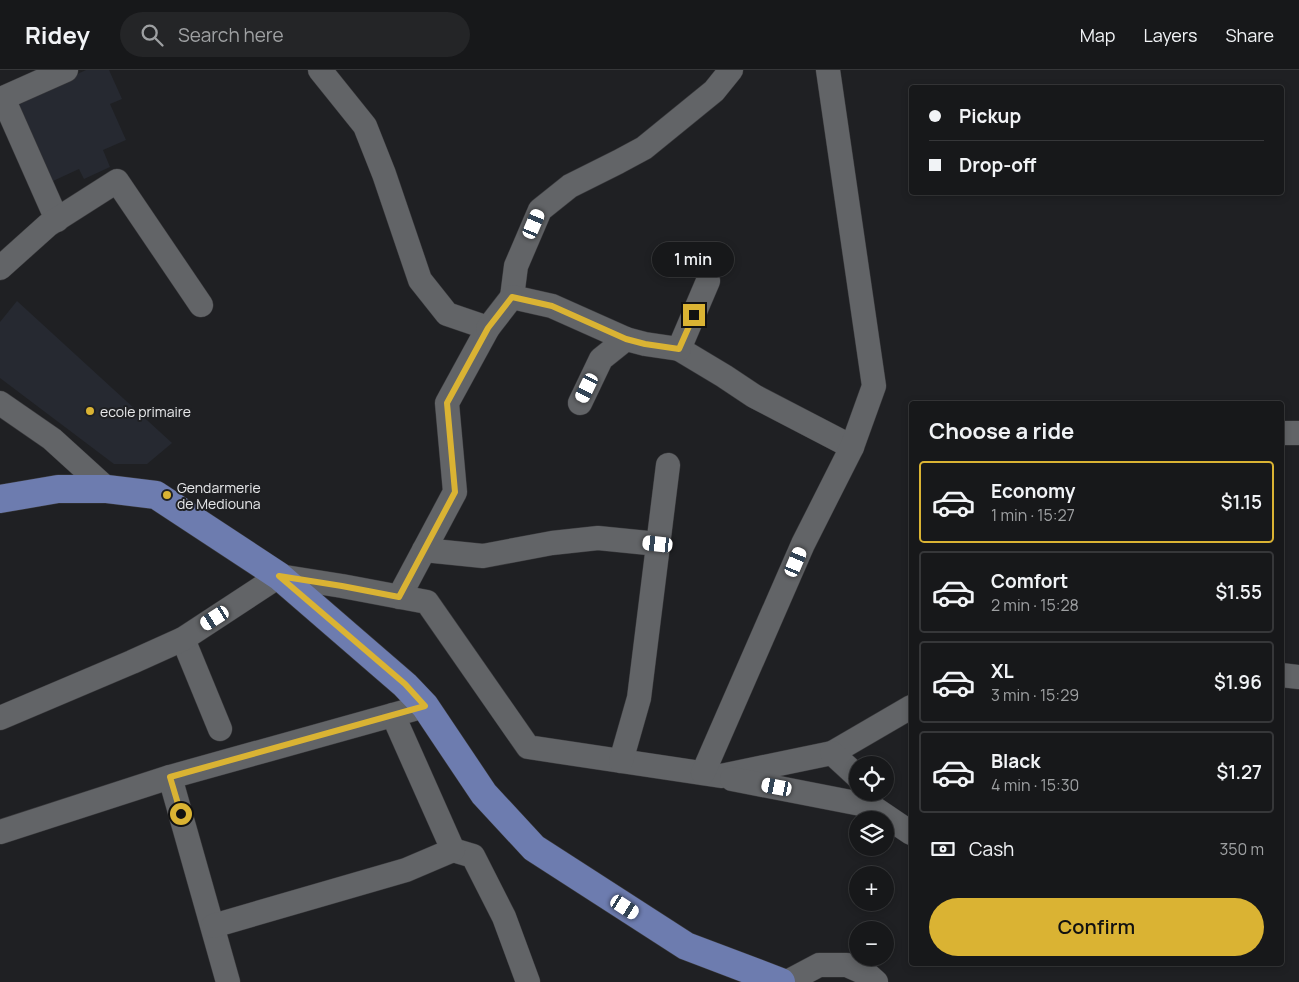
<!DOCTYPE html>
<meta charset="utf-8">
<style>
:root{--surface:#17181a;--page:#242527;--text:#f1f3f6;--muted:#9ea0a2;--line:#363739;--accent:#dab333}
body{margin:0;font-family:Manrope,sans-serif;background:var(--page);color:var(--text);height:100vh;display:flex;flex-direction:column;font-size:19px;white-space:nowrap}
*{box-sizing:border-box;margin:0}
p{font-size:16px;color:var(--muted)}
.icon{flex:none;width:28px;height:28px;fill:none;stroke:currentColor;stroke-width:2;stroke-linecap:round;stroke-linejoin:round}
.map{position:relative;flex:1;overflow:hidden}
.side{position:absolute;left:909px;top:331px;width:375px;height:565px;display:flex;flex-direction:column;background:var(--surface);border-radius:5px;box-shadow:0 2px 8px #0003,0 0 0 1px var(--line)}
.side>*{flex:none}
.top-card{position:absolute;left:909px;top:15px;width:375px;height:110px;border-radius:5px;box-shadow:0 2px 8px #0003,0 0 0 1px var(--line);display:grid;align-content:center;height:110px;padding:0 20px;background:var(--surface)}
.tools{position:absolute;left:849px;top:686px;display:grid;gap:10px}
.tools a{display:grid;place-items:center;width:45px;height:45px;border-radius:50%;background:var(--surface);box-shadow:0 2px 8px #0003,0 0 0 1px var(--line);font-size:25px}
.end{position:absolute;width:22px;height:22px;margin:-11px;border:6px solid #dab333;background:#111;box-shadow:0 0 0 2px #111}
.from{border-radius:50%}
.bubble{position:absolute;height:35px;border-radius:18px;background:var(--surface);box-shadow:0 2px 8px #0003,0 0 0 1px var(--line);font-size:16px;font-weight:600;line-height:35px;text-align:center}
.car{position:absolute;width:15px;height:30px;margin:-15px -8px;border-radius:6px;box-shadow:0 0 4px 1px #0007;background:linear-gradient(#fff 24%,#345 0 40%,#fff 0 76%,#345 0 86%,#fff 0)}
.top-card b{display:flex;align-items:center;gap:18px;height:48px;font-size:19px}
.top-card b+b{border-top:1px solid var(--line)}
.top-card i{width:12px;height:12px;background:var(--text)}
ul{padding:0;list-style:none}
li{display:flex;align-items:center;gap:15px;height:82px;margin:0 10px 8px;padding:0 10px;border:2px solid var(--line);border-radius:5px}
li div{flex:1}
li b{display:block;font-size:19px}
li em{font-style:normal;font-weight:600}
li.active{border-color:var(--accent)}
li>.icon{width:45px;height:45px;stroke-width:1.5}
h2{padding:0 20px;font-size:22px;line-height:60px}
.pay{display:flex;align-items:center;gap:12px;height:55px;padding:0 20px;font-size:19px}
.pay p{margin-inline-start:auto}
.cta{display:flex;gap:10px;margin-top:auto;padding:10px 20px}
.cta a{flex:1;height:58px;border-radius:30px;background:var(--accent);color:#111;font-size:20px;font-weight:600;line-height:58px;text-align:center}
header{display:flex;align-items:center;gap:30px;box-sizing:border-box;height:70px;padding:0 25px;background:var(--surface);border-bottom:1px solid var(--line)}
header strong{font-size:24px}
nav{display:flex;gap:28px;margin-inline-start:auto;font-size:18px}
.search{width:350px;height:45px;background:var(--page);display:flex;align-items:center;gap:12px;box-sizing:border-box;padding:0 18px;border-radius:28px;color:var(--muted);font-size:19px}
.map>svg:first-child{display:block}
.built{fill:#262931}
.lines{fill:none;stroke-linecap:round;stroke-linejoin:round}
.street-casing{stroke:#3a3a3d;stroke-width:25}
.primary-casing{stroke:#3a3a3d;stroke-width:29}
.street{stroke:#626467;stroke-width:24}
.primary{stroke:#6d7caf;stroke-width:28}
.route{stroke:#dab333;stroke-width:6}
.poi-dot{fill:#dab333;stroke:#1f2023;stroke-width:2}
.labels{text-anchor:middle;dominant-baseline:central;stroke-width:4;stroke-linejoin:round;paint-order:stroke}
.poi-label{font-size:14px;fill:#e7e8ea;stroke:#1f2023;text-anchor:start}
</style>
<header>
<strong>Ridey</strong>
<div class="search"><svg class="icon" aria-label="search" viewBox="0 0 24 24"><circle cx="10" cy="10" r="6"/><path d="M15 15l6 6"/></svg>Search here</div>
<nav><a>Map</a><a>Layers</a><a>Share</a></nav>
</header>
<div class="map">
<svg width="1299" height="912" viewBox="0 0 1299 912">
<rect width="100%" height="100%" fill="#1f2023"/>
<!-- built -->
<g class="built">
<polygon points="86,0 109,0 122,29 110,34 126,70 103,80 110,97 84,109 79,99 53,111 17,32"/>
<polygon points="17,231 172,373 147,394 114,394 0,308 0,252"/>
</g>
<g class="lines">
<defs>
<g id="street">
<polyline points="320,0 365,56 384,104 420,210 447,244 488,258 447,333 455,422 399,527"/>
<polyline points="57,150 3,28 66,0"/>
<polyline points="0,198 48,155 117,111 201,235"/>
<polyline points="708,211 679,279 724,306 754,326 852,377"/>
<polyline points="512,227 516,196 540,140 570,116 618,92 644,78 714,21 731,0"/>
<polyline points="488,258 512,227 552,236 626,269 645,274 679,279"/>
<polyline points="0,333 52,369 107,419"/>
<polyline points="580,333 601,289 626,269"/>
<polyline points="1281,363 1299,363"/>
<polyline points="424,480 483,486 552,473 598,468 658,474"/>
<polyline points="183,569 220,659"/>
<polyline points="1281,605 1299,607"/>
<polyline points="0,648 132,592 183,569 279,506 342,516 427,532 528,677 721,706 832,683 911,637"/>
<polyline points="832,683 858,707"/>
<polyline points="621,691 639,628 668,395"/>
<polyline points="703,703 803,474 852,377 874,316 828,0"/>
<polyline points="170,707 228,912"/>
<polyline points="732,709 871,736 911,763"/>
<polyline points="0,762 170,707 425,636"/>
<polyline points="453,780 473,786 504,847 528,912"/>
<polyline points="213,856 406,800 453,780 393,645"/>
<polyline points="787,912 819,895 847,895 867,904 876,912"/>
</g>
<polyline id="primary" points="0,429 58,419 107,419 156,425 279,506 405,615 425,636 484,724 534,778 686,876 781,912"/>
</defs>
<!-- street casing -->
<use href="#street" class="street-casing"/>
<!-- primary casing -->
<use href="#primary" class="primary-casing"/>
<!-- street -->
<use href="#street" class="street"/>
<!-- primary -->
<use href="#primary" class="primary"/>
</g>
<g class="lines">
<!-- route -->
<polyline class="route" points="181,744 170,707 425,636 405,614 279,506 342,516 399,527 455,422 447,333 488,258 512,227 552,236 626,269 645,274 679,279 694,245"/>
</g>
<!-- markers -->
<g class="poi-dot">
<circle cx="90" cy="341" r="5"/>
<circle cx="167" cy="425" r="5"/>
</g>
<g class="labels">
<!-- poi labels -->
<g class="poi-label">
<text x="100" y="341">ecole primaire</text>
<text x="177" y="417">Gendarmerie<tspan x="177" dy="16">de Mediouna</tspan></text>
</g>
</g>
</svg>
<div class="tools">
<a><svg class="icon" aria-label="locate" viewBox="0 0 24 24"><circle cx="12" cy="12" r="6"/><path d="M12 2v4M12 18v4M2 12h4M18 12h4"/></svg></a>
<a><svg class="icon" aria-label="layers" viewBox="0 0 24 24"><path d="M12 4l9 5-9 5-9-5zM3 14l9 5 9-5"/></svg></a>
<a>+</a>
<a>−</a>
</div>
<i class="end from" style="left:181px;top:744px"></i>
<i class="end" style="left:694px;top:245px"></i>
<div class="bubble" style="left:652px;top:172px;width:82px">1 min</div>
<i class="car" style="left:534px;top:154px;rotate:23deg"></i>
<i class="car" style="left:587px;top:318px;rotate:206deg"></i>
<i class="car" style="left:658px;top:474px;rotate:276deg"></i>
<i class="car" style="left:796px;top:492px;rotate:23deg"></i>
<i class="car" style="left:215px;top:548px;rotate:237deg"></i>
<i class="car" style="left:777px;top:717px;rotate:281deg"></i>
<i class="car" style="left:625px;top:837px;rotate:123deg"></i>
<div class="top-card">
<b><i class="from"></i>Pickup</b>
<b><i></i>Drop-off</b>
</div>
<section class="side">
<h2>Choose a ride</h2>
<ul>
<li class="active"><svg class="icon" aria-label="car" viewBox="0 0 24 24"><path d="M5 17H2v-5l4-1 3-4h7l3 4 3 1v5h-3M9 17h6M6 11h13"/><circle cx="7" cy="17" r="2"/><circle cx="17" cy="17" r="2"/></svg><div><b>Economy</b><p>1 min · 15:27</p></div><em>$1.15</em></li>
<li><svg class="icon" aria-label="car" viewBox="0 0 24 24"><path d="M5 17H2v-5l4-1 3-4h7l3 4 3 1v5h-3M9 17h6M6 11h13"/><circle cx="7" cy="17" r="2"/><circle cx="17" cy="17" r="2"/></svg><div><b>Comfort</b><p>2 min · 15:28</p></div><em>$1.55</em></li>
<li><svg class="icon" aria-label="car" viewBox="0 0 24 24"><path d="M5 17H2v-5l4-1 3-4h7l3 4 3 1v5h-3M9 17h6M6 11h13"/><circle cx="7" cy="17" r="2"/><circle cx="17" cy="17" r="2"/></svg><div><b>XL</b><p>3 min · 15:29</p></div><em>$1.96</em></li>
<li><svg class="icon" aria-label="car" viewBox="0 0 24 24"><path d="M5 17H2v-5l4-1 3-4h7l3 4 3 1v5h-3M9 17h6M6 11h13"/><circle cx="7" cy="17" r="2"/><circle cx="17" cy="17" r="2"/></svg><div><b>Black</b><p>4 min · 15:30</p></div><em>$1.27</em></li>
</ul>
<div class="pay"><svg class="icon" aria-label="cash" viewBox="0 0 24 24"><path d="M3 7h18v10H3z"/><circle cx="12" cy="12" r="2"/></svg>Cash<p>350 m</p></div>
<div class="cta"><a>Confirm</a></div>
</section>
</div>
